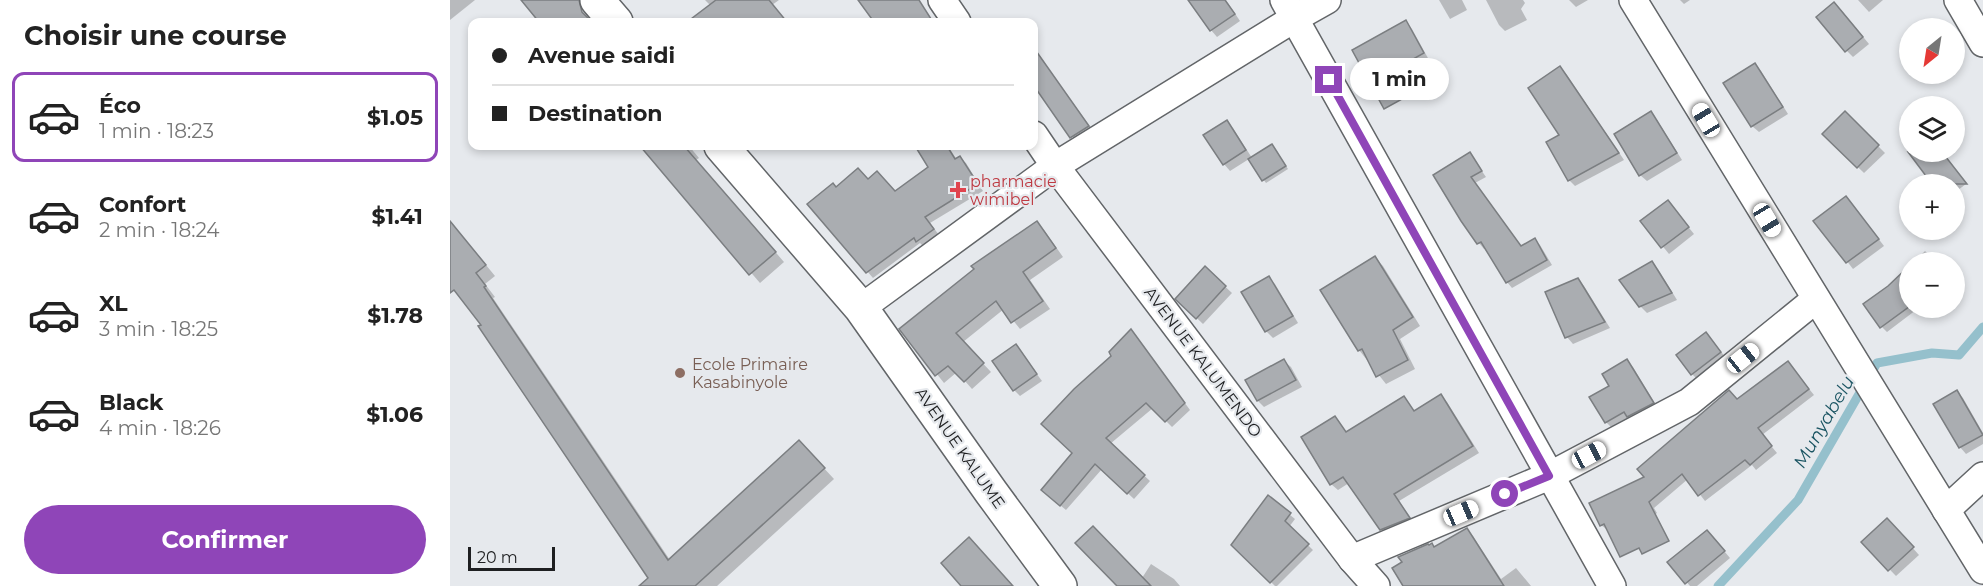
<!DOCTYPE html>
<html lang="fr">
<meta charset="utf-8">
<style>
:root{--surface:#fff;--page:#f2f2f2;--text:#222;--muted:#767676;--line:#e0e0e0;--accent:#8f45b8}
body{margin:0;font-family:Montserrat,sans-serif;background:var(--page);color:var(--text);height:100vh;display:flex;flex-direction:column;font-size:22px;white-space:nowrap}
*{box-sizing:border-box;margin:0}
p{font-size:20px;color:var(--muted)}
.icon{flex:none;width:33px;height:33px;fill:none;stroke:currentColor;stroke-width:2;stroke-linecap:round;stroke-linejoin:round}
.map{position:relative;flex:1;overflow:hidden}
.sheet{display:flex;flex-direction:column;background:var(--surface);width:450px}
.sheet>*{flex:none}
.banner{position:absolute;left:18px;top:18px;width:570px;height:132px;border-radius:12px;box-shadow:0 3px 9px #0003;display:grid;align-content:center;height:132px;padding:0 24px;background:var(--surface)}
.needle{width:39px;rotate:210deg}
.controls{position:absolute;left:1449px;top:18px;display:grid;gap:12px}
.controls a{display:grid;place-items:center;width:66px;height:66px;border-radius:50%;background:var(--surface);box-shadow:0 3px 9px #0003;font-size:30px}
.scale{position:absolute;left:18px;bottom:15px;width:87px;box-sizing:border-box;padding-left:6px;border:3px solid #1e1f21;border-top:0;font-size:16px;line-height:21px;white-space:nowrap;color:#1e1f21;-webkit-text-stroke:4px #e6e9ed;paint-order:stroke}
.end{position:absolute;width:27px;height:27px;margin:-14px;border:8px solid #8f45b8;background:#fff;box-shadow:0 0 0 3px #fff}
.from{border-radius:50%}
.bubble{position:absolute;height:42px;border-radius:21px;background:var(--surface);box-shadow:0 3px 9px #0003;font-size:20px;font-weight:700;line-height:42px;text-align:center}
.car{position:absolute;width:18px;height:36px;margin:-18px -9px;border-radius:8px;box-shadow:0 0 4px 2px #0007;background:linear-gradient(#fff 24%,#345 0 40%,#fff 0 76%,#345 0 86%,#fff 0)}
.banner b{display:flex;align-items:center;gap:21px;height:57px;font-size:22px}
.banner b+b{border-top:2px solid var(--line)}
.banner i{width:15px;height:15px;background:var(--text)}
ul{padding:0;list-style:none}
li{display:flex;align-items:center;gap:18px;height:90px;margin:0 12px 9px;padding:0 12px;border:3px solid transparent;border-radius:12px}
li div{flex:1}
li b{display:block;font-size:22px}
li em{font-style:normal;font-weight:700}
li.active{border-color:var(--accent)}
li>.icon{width:54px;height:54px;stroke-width:1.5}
h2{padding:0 24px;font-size:27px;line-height:72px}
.action{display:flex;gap:12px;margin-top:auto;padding:12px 24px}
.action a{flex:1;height:69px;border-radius:36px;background:var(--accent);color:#fff;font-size:24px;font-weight:700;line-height:69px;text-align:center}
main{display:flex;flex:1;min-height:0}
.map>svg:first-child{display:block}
.shadow{fill:#0003}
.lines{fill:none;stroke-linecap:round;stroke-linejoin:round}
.stream{stroke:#95c0cc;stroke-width:9}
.building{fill:#aaadb1;stroke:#7b7e81;stroke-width:1.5}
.minor-casing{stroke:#626568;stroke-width:30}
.tertiary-casing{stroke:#626568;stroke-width:36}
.minor{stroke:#fff;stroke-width:27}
.tertiary{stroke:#fff;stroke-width:33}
.route{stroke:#8f45b8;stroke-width:8}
.health-dot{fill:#e0444e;stroke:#e6e9ed;stroke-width:2}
.education-dot{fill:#8d6e63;stroke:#e6e9ed;stroke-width:2}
.labels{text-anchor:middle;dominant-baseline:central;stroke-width:4.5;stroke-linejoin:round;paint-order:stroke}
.health-label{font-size:16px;fill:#be3a42;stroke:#e6e9ed;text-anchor:start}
.street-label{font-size:16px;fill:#1e1f21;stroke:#e6e9ed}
.education-label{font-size:16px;fill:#785e54;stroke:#e6e9ed;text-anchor:start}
.water-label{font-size:18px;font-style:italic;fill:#1b5563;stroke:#e6e9ed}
</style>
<main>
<section class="sheet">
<h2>Choisir une course</h2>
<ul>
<li class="active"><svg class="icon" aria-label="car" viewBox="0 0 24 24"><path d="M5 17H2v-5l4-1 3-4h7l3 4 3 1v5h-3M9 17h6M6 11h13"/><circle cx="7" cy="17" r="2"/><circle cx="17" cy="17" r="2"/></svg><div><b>Éco</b><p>1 min · 18:23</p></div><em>$1.05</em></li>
<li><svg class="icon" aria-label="car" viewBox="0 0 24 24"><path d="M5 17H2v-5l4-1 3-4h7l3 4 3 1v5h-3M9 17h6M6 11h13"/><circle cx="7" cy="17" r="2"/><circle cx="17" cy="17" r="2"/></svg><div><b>Confort</b><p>2 min · 18:24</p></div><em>$1.41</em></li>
<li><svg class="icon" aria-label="car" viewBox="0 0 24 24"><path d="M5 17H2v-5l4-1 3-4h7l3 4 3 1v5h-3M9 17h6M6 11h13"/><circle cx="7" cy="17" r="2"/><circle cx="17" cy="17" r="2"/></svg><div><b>XL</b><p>3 min · 18:25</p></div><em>$1.78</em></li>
<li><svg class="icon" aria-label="car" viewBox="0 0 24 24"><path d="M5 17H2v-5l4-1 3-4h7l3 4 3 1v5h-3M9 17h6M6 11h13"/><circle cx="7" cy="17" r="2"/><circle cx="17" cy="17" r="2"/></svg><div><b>Black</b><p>4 min · 18:26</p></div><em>$1.06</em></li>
</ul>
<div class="action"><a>Confirmer</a></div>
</section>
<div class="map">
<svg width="1533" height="586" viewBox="0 0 1533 586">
<rect width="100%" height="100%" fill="#e6e9ed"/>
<!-- shadow -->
<g class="shadow">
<polygon points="0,0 25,0 0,20"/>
<polygon points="73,0 119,0 138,22 91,22"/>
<polygon points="255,0 329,0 322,5 336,22 240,22 261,6"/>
<polygon points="741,0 776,0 790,21 767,37 761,30"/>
<polygon points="989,0 1012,0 1017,10 1000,19"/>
<polygon points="1036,0 1073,0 1075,3 1071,9 1077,20 1055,31 1049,25"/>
<polygon points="1119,0 1138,0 1126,7"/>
<polygon points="1230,0 1240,0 1234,4"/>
<polygon points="1408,0 1433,0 1419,12"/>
<polygon points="1391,10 1419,44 1403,57 1397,51"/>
<polygon points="956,22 962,29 979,60 956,73 949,67"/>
<polygon points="589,57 645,133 628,144 584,84 584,61"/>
<polygon points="1305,65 1311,71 1338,114 1309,132 1302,126"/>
<polygon points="1110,68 1117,75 1174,160 1125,186 1119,180 1111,136"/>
<polygon points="1201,113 1207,120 1232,160 1197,181 1190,175"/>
<polygon points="1395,113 1435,153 1414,173 1374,134"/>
<polygon points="776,122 783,128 802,158 825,149 838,169 816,183 799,159 780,171 774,164"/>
<polygon points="192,146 239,146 249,158 246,160 334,262 310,283"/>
<polygon points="467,146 498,146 507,160 510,158 516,163 533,191 480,223 489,235 473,246 470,243 423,278 360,205 386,189 418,181 445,193 480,168"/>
<polygon points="1477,152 1493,152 1516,184 1504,193 1504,184 1483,184 1465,160"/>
<polygon points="1020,154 1036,177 1025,183 1072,247 1085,240 1090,245 1102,265 1062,288 1057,282 1036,247 1034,249 1029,243 1012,220"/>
<polygon points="1218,202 1244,234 1219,254 1192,221"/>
<polygon points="1402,204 1434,246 1403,269 1366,221"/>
<polygon points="0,221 45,276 35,284 45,297 43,298 220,560 359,452 384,479 267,586 206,586 33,325 0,284"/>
<polygon points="587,223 594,230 613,257 580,280 600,309 570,329 554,309 513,342 541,372 522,389 507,372 494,383 451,329"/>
<polygon points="1475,251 1487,262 1464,262"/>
<polygon points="925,258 933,266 970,326 950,339 965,369 936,384 909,350"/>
<polygon points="1202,263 1208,269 1227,300 1197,313 1190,306"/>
<polygon points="1460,267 1460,308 1465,308 1466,310 1437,332 1432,327 1439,287"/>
<polygon points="755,268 782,293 753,324 727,299"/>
<polygon points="818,278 825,284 848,323 823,338 816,331 793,293"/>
<polygon points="1128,279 1134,286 1160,328 1123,344 1117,337"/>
<polygon points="682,331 740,410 722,427 703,408 660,444 700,481 684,499 652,469 616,510 599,496 624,453 663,356"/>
<polygon points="1256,334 1277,359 1248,380 1242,374"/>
<polygon points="566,346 592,381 570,396 564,390"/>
<polygon points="834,361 841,367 852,387 814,407 808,401"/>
<polygon points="1177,361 1183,367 1209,410 1163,429 1156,422 1142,398 1161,386"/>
<polygon points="1338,363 1364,395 1312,435 1327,453 1306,470 1302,465 1255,501 1238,479 1204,508 1207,513 1167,542 1159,531 1151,525 1141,503 1196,477 1287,400"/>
<polygon points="1506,391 1513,398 1533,433 1533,444 1516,454 1510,447"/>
<polygon points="990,396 997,402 1029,453 949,501 965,524 938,536 931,529 899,483 888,490 881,484 885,418 897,433 954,398 965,412"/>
<polygon points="818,497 845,519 839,527 863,550 827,586 825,586 783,545"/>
<polygon points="1443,526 1469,555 1446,576 1413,542"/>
<polygon points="1017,530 1023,536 1051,579 1066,568 1081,586 955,586 985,548"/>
<polygon points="1263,538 1280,558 1247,586 1240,586 1220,562"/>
<polygon points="701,564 724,579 730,586 669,586 692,578"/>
</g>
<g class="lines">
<!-- stream -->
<polyline class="stream" points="1268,586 1348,500 1427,363 1482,353 1509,355 1533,327"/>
</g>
<!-- building -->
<g class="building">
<polygon points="71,0 129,0 132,12 142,22 89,22"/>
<polygon points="266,0 319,0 337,22 237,22"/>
<polygon points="408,0 469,0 483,22 424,22"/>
<polygon points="738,0 775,0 785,14 760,31"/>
<polygon points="1384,2 1413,37 1395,52 1366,17"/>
<polygon points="956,20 974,53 940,72 954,98 934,109 902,50"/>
<polygon points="584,48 639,126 620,138 584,86"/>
<polygon points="1305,63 1333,107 1301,127 1273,83"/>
<polygon points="1110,66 1169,153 1118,181 1096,142 1109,135 1078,88"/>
<polygon points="1201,111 1227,153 1189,176 1164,134"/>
<polygon points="1395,111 1429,145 1407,168 1372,134"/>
<polygon points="777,120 796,150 773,165 753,135"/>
<polygon points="822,144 836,166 812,181 798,159"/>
<polygon points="190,146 234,146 326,252 299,275"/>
<polygon points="465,146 497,146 505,159 510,156 528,184 475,217 484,229 466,242 464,238 416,273 357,204 383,183 386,187 408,168 418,179 427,171 445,191 478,167"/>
<polygon points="1020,152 1032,171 1021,177 1071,246 1085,238 1097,260 1056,283 1031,242 1027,244 1011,221 983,175"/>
<polygon points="1458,152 1492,152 1517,184 1482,184"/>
<polygon points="1396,196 1429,239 1396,263 1363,221"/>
<polygon points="1218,200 1239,227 1211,248 1190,221"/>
<polygon points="0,221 36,265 26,273 36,286 34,287 218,560 349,440 375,468 245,586 189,586 198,578 28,326 31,325 4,290 0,293"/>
<polygon points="587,221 606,248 573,272 593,301 561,323 546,301 506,333 534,363 514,382 498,366 485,376 449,329 524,269 521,266"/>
<polygon points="925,256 963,317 943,330 958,360 926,377 912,349 908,351 870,290"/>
<polygon points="1202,261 1222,293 1189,307 1169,280"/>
<polygon points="1460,265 1460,306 1430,328 1413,304 1438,286"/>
<polygon points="755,266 776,286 746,319 725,299"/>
<polygon points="819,276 843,316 815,332 791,292"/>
<polygon points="1128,278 1155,322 1115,338 1095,292"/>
<polygon points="681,329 735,403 715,422 696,403 656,438 695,475 677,494 645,464 610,506 591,490 622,453 591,424 624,389 661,356 659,352"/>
<polygon points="1256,332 1271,352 1241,375 1226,355"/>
<polygon points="566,344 587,374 563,391 542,361"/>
<polygon points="834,359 846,380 807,401 795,380"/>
<polygon points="1177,359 1204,403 1177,417 1174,412 1155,423 1139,397 1159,386 1152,374"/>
<polygon points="1338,361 1359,389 1308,428 1322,446 1300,465 1295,460 1248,496 1232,474 1199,502 1219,541 1192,554 1189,548 1170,557 1154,524 1150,526 1139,503 1194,477 1187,469 1279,390 1287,399"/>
<polygon points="1507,390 1533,435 1509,448 1483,404"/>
<polygon points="991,394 1023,446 944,494 960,518 930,530 893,477 880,485 851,437 885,416 896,432 954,396 964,411"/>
<polygon points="818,495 841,513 835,521 859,544 820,583 781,545"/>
<polygon points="1437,518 1464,547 1438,571 1411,542"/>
<polygon points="643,526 701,586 667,586 625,543"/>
<polygon points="1017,528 1054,586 953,586 942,568 952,562 948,557 978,544 979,545 982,543 984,547"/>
<polygon points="1257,530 1275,551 1235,584 1217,562"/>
<polygon points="519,537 563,586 511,586 491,563"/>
</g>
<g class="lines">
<defs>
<g id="minor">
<polyline points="492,0 507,22"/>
<polyline points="834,0 1162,586"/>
<polyline points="1183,0 1533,570"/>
<polyline points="1508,0 1533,43"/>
<polyline points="584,135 605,166 902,559 926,586"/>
<polyline points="411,308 605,166 845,18 877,0"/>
<polyline points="1496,510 1533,476"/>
<polyline points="902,559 1099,476 1239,402 1366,299"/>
</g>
<g id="tertiary">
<polyline points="147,0 166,22"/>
<polyline points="271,146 411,308 541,492 610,586"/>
</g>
</defs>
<!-- minor casing -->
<use href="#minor" class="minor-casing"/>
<!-- tertiary casing -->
<use href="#tertiary" class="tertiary-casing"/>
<!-- minor -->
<use href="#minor" class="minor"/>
<!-- tertiary -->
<use href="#tertiary" class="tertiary"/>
</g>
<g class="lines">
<!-- route -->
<polyline class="route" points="879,80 1099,476 1055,494"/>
</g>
<!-- markers -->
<path class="health-dot" d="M505 181h6v6h6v6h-6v6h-6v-6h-6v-6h6z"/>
<circle class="education-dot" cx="230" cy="373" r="6"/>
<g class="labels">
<!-- health labels -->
<g class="health-label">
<text x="520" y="181">pharmacie<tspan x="520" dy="18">wimibel</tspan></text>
</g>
<!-- street labels -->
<g class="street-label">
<text transform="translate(753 362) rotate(53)">AVENUE KALUMENDO</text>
<text transform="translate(510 448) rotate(55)">AVENUE KALUME</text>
</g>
<!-- education labels -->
<g class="education-label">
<text x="242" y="364">Ecole Primaire<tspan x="242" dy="18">Kasabinyole</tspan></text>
</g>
<!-- water labels -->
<g class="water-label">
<text transform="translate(1374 422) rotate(-60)">Munyabelu</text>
</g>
</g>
</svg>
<div class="controls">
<a><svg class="needle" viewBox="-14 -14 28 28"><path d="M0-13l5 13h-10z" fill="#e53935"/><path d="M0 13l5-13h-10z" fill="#767676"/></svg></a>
<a><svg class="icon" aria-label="layers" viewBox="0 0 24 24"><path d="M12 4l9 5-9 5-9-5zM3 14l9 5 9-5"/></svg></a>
<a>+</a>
<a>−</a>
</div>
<div class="scale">20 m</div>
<i class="end from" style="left:1055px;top:494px"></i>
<i class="end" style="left:879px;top:80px"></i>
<div class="bubble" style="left:900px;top:58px;width:99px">1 min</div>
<i class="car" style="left:1256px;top:120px;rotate:329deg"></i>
<i class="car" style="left:1317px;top:220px;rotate:149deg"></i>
<i class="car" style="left:1293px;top:358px;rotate:51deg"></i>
<i class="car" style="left:1139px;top:455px;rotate:62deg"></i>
<i class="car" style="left:1011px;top:513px;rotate:67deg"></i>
<div class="banner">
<b><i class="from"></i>Avenue saidi</b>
<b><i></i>Destination</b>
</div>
</div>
</main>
